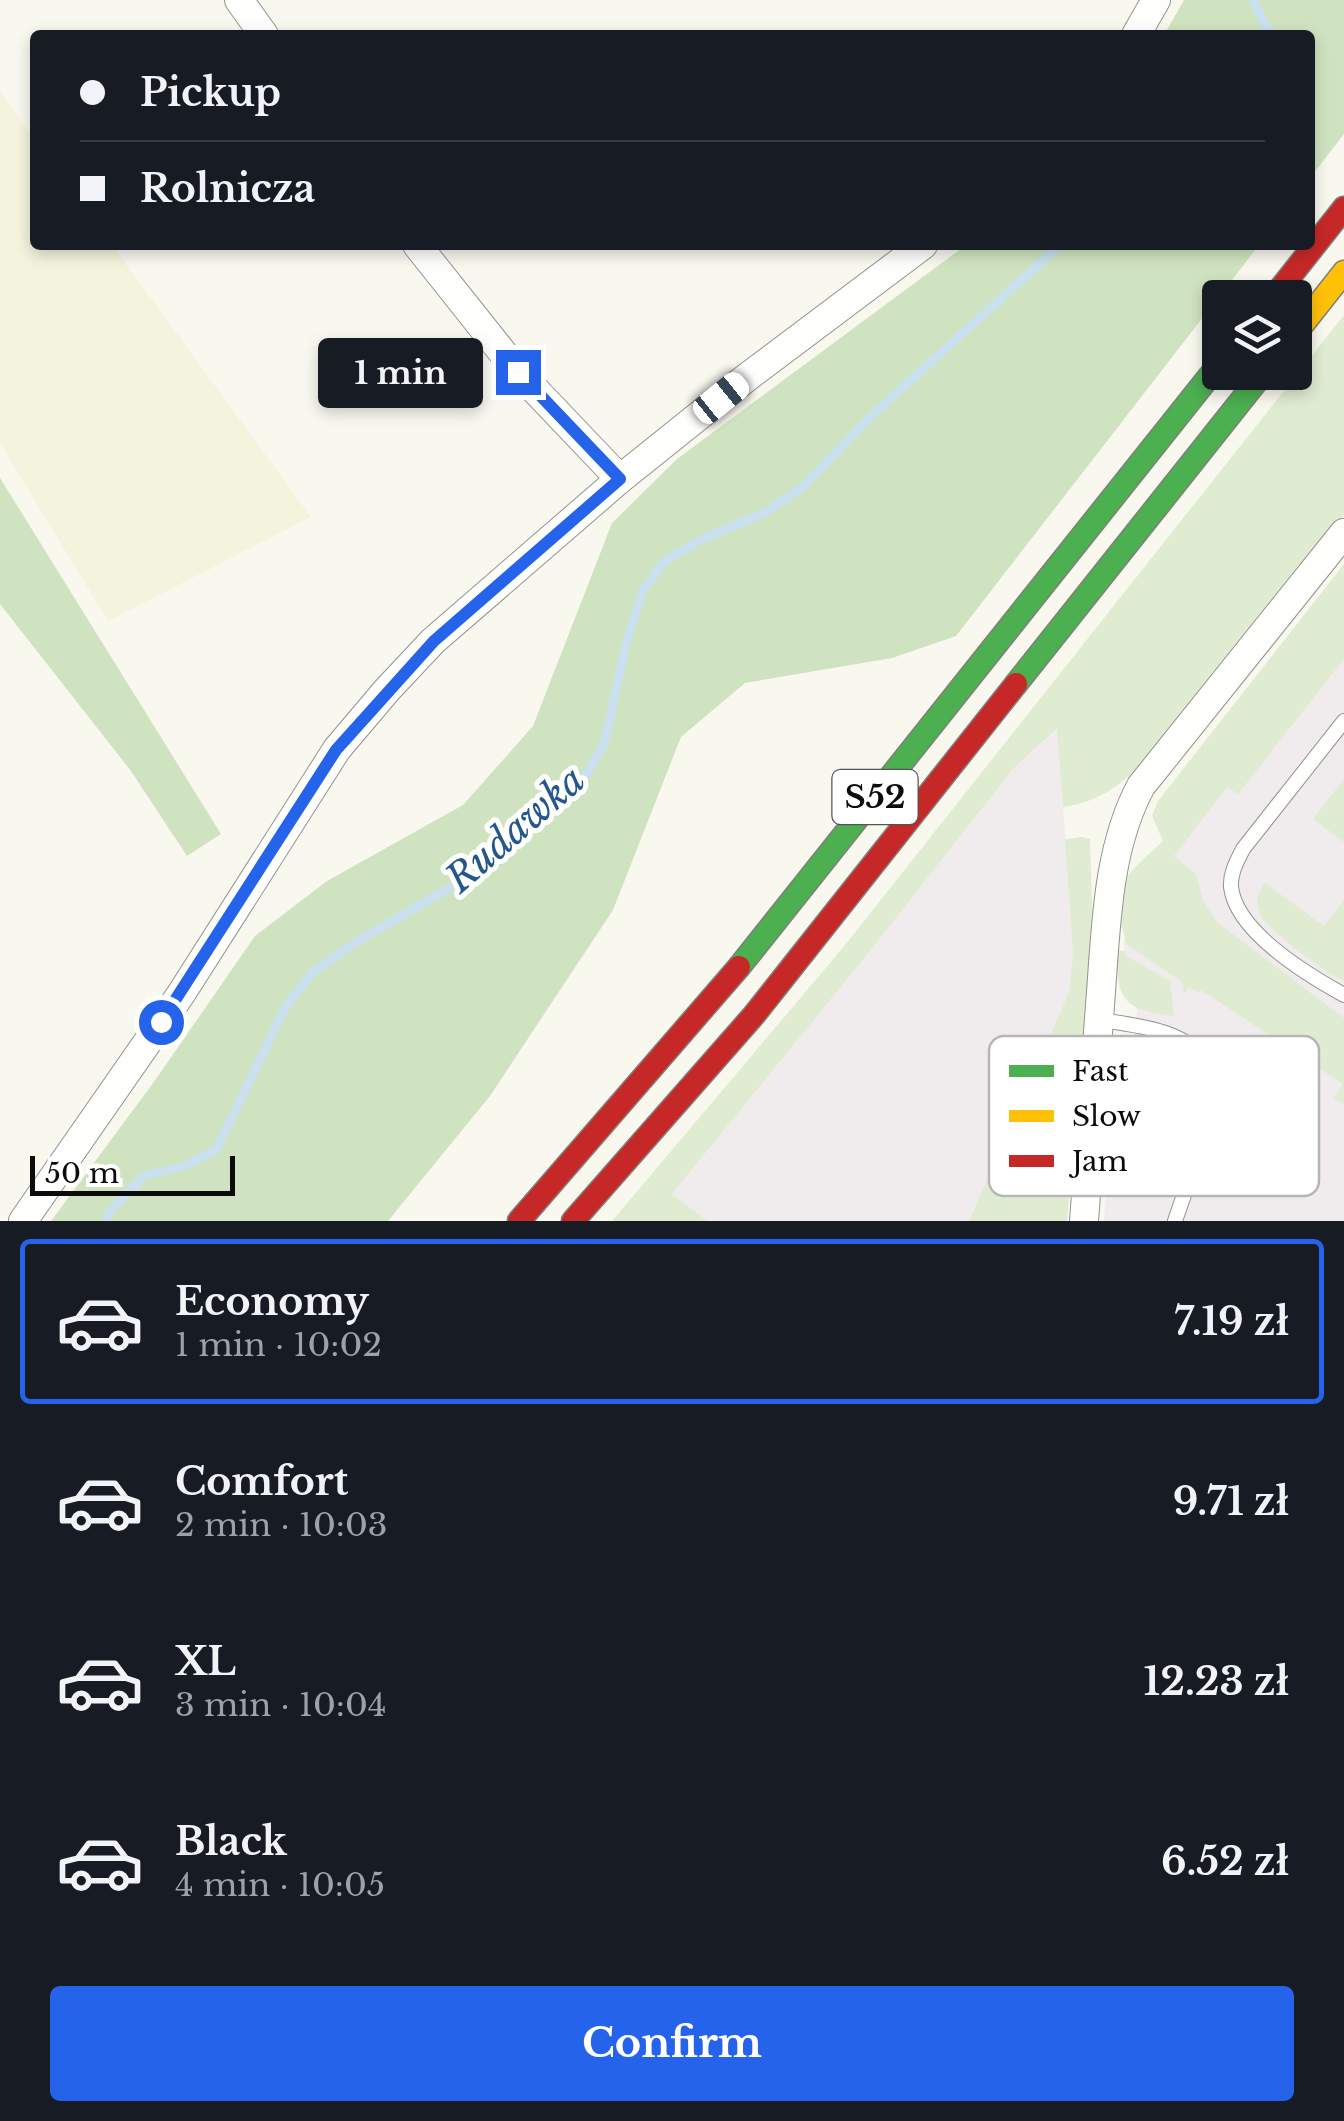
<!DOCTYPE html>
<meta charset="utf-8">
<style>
:root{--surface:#171b24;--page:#20242c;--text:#f1f3f6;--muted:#9ea1a6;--line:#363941;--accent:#2563eb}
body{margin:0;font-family:"Libre Baskerville",serif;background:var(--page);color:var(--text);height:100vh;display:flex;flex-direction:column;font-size:38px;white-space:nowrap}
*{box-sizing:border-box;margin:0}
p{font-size:32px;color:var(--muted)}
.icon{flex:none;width:55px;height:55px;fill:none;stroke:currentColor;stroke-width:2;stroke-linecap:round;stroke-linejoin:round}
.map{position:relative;height:1221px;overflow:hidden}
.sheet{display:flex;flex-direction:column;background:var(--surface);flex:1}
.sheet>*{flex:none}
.top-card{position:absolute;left:30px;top:30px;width:1285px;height:220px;border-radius:10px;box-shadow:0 5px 15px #0003;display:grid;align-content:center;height:220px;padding:0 50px;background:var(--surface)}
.buttons{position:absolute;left:1202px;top:280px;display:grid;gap:20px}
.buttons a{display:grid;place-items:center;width:110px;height:110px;border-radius:10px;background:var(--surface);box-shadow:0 5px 15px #0003;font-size:50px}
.scale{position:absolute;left:30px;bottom:25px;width:205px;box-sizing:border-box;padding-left:10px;border:5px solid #0b0b0b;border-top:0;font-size:28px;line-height:35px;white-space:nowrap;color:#0b0b0b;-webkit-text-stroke:8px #fff;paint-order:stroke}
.end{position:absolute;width:45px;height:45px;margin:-22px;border:12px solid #2563eb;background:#fff;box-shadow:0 0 0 5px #fff}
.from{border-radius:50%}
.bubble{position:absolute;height:70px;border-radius:10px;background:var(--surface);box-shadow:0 5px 15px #0003;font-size:32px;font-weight:800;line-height:70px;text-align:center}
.car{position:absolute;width:30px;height:60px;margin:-30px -15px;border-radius:12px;box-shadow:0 0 8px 2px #0007;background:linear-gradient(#fff 24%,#345 0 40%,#fff 0 76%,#345 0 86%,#fff 0)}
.top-card b{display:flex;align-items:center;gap:35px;height:95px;font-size:38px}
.top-card b+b{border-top:2px solid var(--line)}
.top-card i{width:25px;height:25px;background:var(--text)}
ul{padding:18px 0 0;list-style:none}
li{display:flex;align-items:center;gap:30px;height:165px;margin:0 20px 15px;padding:0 30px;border:5px solid transparent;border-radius:10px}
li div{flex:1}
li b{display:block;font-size:38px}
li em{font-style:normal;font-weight:800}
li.active{border-color:var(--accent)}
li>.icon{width:90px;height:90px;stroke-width:1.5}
.cta{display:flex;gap:20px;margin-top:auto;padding:20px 50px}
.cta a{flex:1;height:115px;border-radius:10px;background:var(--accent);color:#fff;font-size:40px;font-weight:800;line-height:115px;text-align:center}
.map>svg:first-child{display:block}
.industrial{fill:#f0ebec}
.farmland{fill:#f4f3dd}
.green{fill:#e0ecd1}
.forest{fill:#d0e3c0}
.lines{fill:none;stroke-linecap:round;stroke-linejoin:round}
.stream{stroke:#cae0ee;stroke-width:9}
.lane-casing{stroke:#92928e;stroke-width:16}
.street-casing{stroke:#92928e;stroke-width:30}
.fast-casing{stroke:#7f7f7b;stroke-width:25}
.slow-casing{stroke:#7f7f7b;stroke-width:25}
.jam-casing{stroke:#7f7f7b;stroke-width:25}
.lane{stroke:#fefefd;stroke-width:14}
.street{stroke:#fefefd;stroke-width:28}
.fast{stroke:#4caf50;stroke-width:22}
.slow{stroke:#ffc107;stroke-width:22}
.jam{stroke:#c62828;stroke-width:22}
.route{stroke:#2563eb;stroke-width:12}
.labels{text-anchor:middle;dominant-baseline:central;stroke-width:10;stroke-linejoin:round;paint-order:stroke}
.shield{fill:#fff;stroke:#545454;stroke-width:2.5}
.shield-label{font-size:32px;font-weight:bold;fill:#0b0b0b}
.water-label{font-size:38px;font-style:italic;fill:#24578d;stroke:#fff}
.key{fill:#fff;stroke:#b6b6b6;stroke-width:2.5}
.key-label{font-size:28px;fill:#0b0b0b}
</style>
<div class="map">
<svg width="1344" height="1221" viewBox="0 0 1344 1221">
<rect width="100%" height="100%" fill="#f9f8ef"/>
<!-- industrial -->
<g class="industrial">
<polygon points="1344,613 1344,1221 1104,1221 1117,1054 1134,1039 1137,1010 1122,982 1128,884"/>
<polygon points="1058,729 1073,955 1069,992 969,1221 708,1221 672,1194 871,950 1013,769"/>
</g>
<!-- farmland -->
<polygon class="farmland" points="0,92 35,140 35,245 112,245 311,517 108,621 0,443"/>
<!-- green -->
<g class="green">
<path d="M1344,315V515L1143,763C1119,787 1097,802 1063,807L1057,729L1013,769L871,950L672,1194L708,1221H612L845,945Z"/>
<path d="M1344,564V659L1238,794L1227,787L1174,856L1196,874L1204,903L1218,923L1344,1018V1105L1334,1098L1343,1084L1201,990L1199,993L1189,987L1184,994L1182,982L1125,943C1126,933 1121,930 1120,921C1114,878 1136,867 1163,841L1152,816L1158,801Z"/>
<polygon points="1344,779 1344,842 1313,819"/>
<polygon points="1082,837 1090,839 1093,932 1067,1221 969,1221 1069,992 1073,955 1065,839"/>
<path d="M1265,883L1324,926L1344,900V981C1327,974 1267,930 1260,914C1255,903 1257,893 1265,883Z"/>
<path d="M1118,950L1125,951V955L1170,981L1174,1016C1125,1010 1115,1001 1118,950Z"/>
</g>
<!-- forest -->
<g class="forest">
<polygon points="1184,0 1344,0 1344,134 1310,178 1310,35 1164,35"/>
<polygon points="966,245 1259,245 956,636 892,658 745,683 681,737 613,910 490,1096 388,1221 51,1221 156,1079 255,936 327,881 463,805 533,726 612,523 677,459"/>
<polygon points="0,478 221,834 187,856 131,771 0,604"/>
</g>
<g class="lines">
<!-- stream -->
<g class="stream">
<polyline points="1253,0 1270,35"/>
<polyline points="106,1221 111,1210 144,1176 184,1166 216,1150 286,1006 313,972 361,939 458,883 552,811 583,780 604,744 626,643 643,590 664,562 700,540 764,513 802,488 868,419 1060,245"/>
</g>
<defs>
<g id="lane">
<path d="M1344,721L1243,849C1237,861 1230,873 1231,887C1236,932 1308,975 1344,995"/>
<path d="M1099,1020C1134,1025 1194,1030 1209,1069C1220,1101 1186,1188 1175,1221"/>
</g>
<g id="street">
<polyline points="239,0 264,35"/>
<polyline points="1136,35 1156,0"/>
<polyline points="417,245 518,372 620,479"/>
<polyline points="23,1221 181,994 337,749 387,690 433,641 620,479 746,378 923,245"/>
<path d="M1084,1221C1090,1149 1095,1077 1100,1005C1106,932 1106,851 1141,786L1344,533"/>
</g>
<g id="fast">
<polyline points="1016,684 1264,372"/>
<polyline points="739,967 1220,363"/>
</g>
<polyline id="slow" points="1295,334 1344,272"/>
<g id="jam">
<polyline points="1273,298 1344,208"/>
<polyline points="519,1221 739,967"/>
<polyline points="573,1221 754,1015 1016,684"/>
</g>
</defs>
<!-- lane casing -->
<use href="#lane" class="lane-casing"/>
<!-- street casing -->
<use href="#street" class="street-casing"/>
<!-- fast casing -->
<use href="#fast" class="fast-casing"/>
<!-- slow casing -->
<use href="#slow" class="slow-casing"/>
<!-- jam casing -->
<use href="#jam" class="jam-casing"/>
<!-- lane -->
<use href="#lane" class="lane"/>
<!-- street -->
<use href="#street" class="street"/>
<!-- fast -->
<use href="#fast" class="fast"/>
<!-- slow -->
<use href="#slow" class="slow"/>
<!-- jam -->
<use href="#jam" class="jam"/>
</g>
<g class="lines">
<!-- route -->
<polyline class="route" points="161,1022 336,750 434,641 620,479 518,372"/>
</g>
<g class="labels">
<!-- shield labels -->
<rect class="shield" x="832.5" y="770" width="85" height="54" rx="8"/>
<g class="shield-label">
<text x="875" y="797">S52</text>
</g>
<!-- water labels -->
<g class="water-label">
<text transform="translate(515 829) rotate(-41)">Rudawka</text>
</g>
</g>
<!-- legend -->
<rect x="989" y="1036" width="330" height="160" rx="15" class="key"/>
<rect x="1009" y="1065" width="45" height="12" fill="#4caf50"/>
<rect x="1009" y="1110" width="45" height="12" fill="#ffc107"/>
<rect x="1009" y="1155" width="45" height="12" fill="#c62828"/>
<g class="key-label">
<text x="1072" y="1081">Fast</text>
<text x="1072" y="1126">Slow</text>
<text x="1072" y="1171">Jam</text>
</g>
</svg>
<div class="buttons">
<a><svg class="icon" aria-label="layers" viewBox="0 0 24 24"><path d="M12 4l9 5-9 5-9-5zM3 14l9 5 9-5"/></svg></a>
</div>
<div class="scale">50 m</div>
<i class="end from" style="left:161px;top:1022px"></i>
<i class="end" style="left:518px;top:372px"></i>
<div class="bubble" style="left:318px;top:338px;width:165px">1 min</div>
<i class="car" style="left:721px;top:398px;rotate:51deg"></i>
<div class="top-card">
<b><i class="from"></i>Pickup</b>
<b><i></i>Rolnicza</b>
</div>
</div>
<section class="sheet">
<ul>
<li class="active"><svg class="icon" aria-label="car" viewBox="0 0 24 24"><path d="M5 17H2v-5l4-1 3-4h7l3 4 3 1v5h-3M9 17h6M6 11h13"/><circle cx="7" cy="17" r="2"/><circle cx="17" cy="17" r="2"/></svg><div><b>Economy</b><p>1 min · 10:02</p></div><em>7.19 zł</em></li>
<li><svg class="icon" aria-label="car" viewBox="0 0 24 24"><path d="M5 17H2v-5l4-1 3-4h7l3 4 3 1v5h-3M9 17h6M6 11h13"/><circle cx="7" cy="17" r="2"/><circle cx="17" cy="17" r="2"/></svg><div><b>Comfort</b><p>2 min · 10:03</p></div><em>9.71 zł</em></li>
<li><svg class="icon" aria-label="car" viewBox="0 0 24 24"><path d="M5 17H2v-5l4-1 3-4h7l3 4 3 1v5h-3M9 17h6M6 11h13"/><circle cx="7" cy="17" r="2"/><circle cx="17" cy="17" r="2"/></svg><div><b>XL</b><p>3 min · 10:04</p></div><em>12.23 zł</em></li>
<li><svg class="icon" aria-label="car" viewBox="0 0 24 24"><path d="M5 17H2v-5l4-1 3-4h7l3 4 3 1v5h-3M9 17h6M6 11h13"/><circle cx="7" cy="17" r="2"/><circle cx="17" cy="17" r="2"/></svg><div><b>Black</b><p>4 min · 10:05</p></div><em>6.52 zł</em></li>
</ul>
<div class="cta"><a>Confirm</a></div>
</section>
